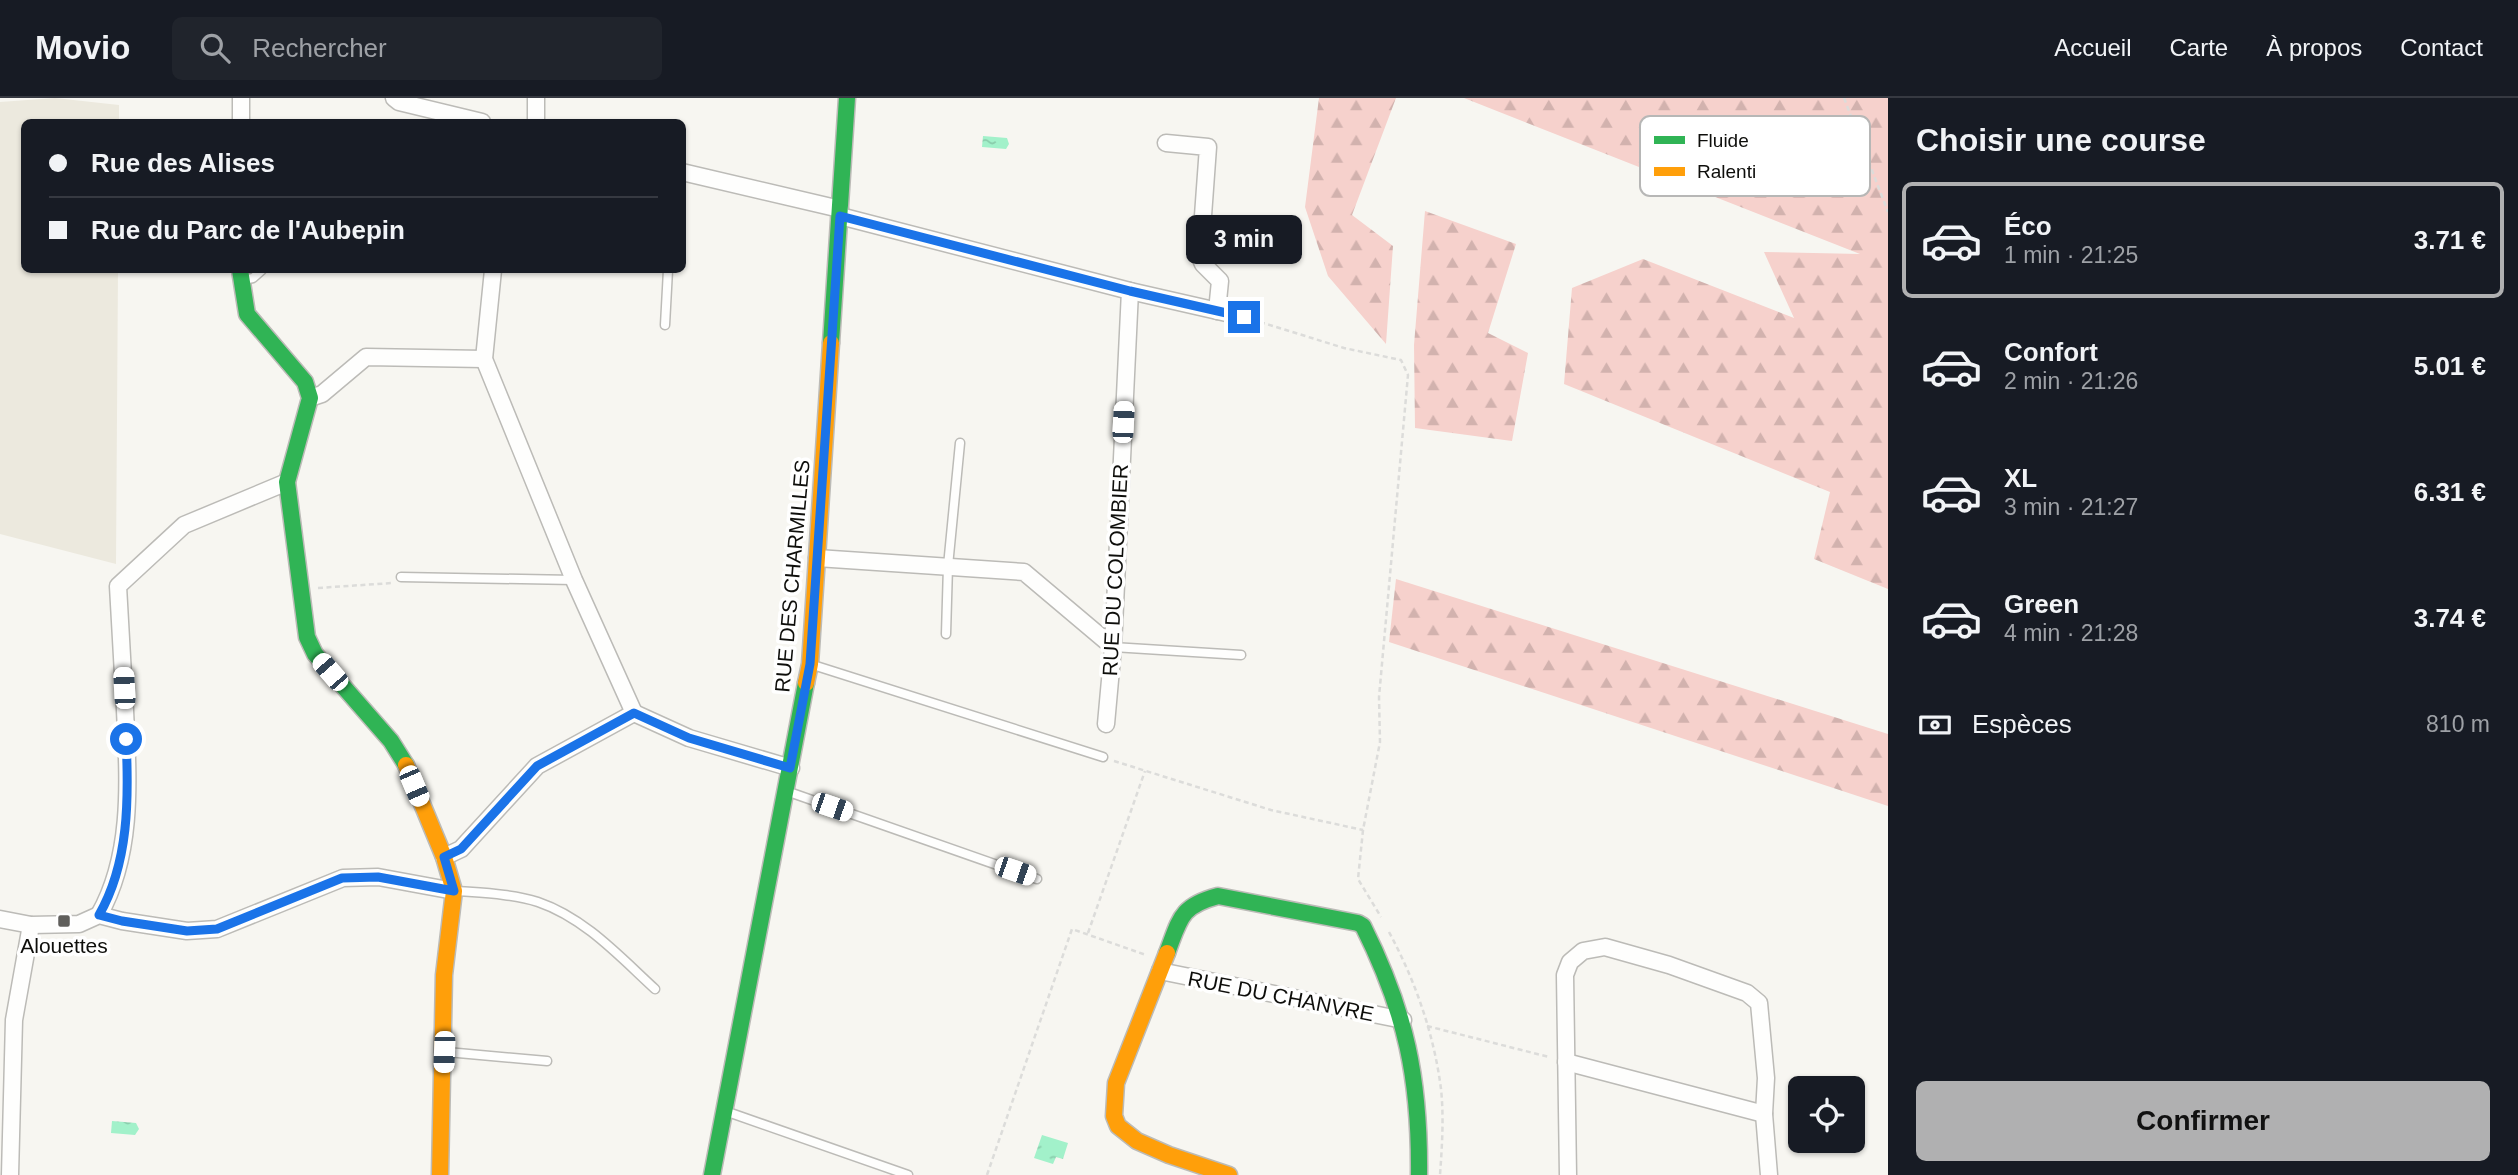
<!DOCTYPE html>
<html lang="fr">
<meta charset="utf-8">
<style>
:root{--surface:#171b24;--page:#20242c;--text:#f1f3f6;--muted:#9ea1a6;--line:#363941;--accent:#b0b0b1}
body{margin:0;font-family:Helvetica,sans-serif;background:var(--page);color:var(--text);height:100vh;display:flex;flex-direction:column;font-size:26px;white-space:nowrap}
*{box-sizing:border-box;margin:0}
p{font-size:23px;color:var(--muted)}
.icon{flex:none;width:38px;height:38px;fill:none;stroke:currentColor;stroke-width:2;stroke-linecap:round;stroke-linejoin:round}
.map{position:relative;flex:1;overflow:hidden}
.side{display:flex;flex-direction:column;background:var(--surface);width:630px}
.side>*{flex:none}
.hud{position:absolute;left:21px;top:21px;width:665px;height:154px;border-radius:10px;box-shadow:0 2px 5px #0004;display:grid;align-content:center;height:154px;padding:0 28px;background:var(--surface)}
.fabs{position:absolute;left:1788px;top:978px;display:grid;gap:14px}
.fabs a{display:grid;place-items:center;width:77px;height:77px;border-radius:10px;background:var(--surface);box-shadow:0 2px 5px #0004;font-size:35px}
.end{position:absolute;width:32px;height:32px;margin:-16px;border:9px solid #1a73e8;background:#fff;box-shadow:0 0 0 4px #fff}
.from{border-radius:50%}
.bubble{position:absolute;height:49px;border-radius:10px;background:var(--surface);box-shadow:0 2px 5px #0004;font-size:23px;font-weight:700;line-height:49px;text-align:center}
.car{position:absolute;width:21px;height:42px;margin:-21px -10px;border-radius:9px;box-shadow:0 0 5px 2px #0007;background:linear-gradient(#fff 24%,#345 0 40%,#fff 0 76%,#345 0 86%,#fff 0)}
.hud b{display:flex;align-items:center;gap:24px;height:66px;font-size:26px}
.hud b+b{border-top:2px solid var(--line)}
.hud i{width:18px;height:18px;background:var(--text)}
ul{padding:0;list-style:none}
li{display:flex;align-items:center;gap:21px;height:116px;margin:0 14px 10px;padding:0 14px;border:4px solid transparent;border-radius:10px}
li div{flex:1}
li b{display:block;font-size:26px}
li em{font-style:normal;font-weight:700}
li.selected{border-color:var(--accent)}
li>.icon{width:63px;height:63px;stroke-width:1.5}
h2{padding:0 28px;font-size:32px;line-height:84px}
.pay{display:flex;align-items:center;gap:18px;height:77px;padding:0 28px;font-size:26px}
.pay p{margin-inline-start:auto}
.cta{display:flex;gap:14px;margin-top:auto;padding:14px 28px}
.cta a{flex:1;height:80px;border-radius:10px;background:var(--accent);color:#111;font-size:28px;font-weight:700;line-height:80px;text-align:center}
header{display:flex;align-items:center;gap:42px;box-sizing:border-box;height:98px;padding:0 35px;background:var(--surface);border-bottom:2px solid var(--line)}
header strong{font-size:33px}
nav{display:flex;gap:38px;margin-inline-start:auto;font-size:24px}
.search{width:490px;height:63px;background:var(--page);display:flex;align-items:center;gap:18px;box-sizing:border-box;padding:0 24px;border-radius:10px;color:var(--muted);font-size:26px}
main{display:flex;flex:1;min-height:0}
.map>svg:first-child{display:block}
.built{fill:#ece9de}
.forest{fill:url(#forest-firs)}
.water{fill:url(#water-ripples)}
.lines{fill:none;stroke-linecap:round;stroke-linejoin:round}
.lane-casing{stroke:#bcbbb7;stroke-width:11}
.street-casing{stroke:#bcbbb7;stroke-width:19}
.fast-casing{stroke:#bcbbb7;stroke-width:19}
.slow-casing{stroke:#bcbbb7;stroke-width:19}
.path{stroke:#dcdcda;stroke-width:2.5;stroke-dasharray:5 3.5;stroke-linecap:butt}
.lane{stroke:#fefefd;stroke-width:8}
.street{stroke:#fefefd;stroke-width:16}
.fast{stroke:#30b455;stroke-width:16}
.slow{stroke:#ff9f0a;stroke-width:16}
.route{stroke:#1a73e8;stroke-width:9}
.poi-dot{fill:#605f5c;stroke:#fff;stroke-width:2.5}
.labels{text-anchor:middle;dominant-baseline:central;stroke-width:7;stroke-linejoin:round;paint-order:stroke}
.street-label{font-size:21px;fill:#0e0e0b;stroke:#fff}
.poi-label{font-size:21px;fill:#0e0e0b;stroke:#fff}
.key{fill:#fff;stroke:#b7b7b6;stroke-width:2}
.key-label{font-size:19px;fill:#0e0e0b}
</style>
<header>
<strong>Movio</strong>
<div class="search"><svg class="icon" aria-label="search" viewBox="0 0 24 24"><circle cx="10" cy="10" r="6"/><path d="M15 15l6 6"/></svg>Rechercher</div>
<nav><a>Accueil</a><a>Carte</a><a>À propos</a><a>Contact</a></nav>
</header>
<main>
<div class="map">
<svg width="1888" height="1077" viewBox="0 0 1888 1077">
<defs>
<pattern id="forest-firs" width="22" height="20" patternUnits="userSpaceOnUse" patternTransform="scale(1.75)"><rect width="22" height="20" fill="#f6d1cc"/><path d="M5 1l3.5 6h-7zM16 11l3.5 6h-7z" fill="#d2b2ae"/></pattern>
<pattern id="water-ripples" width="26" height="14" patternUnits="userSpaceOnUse" patternTransform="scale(1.75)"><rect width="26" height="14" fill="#a2f1ca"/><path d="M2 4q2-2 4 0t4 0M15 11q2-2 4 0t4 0" fill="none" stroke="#8acdac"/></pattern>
</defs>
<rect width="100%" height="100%" fill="#f7f6f1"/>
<!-- built -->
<polygon class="built" points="55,0 119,7 119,24 24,24 24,172 118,172 116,466 0,436 0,4"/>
<!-- forest -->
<g class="forest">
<polygon points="1319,0 1396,0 1352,117 1393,148 1386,246 1328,178 1305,109"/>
<polygon points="1464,0 1888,0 1888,491 1814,461 1830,394 1564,286 1572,190 1643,161 1794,220 1764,154 1860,156"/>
<polygon points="1425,113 1516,146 1488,235 1528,255 1512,343 1415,330 1414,247"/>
<polygon points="1396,481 1888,636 1888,708 1389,544"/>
</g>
<!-- water -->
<g class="water">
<polygon points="983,38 1007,40 1009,46 1006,51 982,49"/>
<polygon points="112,1023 136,1025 139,1031 135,1037 111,1035"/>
<polygon points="1042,1037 1068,1045 1063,1061 1056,1059 1053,1066 1034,1060"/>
</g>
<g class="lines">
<defs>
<g id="lane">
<polyline points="243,182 253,180 262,172"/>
<polyline points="665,227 668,172"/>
<polyline points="401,479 574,482"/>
<polyline points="946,536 948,468 960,345"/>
<polyline points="1113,549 1241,557"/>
<polyline points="813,567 1103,659"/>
<polyline points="789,694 1037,781"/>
<path d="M457,793C483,795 513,796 538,804C585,820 620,859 655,891"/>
<polyline points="447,954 547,963"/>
<polyline points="725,1013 908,1077"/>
</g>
<g id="street">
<polyline points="241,0 241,24"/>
<polyline points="394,0 399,4 482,24"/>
<polyline points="536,24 536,0"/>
<polyline points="1166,45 1208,49 1200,159 1203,166 1220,183 1217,213"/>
<polyline points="682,74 840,111"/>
<polyline points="840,118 1130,193 1244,219"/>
<polyline points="493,172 484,261 574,482 634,615"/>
<polyline points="310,300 322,296 366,259 484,261"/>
<polyline points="817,460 1024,474 1113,549"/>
<polyline points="634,615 689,640 791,670"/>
<polyline points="1106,626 1113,549 1130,193"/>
<polyline points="444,759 461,751 537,668 634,615"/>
<path d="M99,817C134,755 128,680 125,612C123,571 120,530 118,488L184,427L287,384"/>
<polyline points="0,821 31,827 79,826 99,817 122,823 187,833 217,831 343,780 378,779 454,793"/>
<polyline points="1160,873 1403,922"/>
<polyline points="1566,964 1764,1016"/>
<polyline points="10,1077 14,922 31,827"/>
<polyline points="1568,1077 1565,877 1570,864 1583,853 1605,849 1669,867 1747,895 1759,905 1766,980 1764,1016 1769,1077"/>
</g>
<g id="fast">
<polyline points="240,172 247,216 305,284 310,300 287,384 307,539 315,556 391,643 406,667"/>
<polyline points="831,245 847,0"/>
<path d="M1167,855C1180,821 1180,808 1218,798L1358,825L1363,828C1406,914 1420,981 1419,1077"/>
<polyline points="712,1077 806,585"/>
</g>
<g id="slow">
<polyline points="806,585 810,566 831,245"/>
<polyline points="406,667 444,759 454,793 444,877 440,1077"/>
<polyline points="1167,855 1116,985 1114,1018 1118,1028 1137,1043 1169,1057 1229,1077"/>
</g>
</defs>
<!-- lane casing -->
<use href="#lane" class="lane-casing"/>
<!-- street casing -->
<use href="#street" class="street-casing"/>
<!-- fast casing -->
<use href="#fast" class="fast-casing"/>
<!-- slow casing -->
<use href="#slow" class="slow-casing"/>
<!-- path -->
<g class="path">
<polyline points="1844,0 1888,114"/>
<polyline points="1260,224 1344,250 1401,262 1408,277 1379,599 1380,644 1363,732 1358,781 1381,819"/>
<polyline points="318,490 392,485"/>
<polyline points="1114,663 1271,712 1363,732"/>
<path d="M1389,834C1415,882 1434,936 1441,991C1444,1019 1442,1049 1440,1077"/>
<polyline points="1088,835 1145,673"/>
<polyline points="1427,928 1549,959"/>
<polyline points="987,1077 1072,831 1146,857"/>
</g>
<!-- lane -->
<use href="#lane" class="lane"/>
<!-- street -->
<use href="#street" class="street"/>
<!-- fast -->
<use href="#fast" class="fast"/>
<!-- slow -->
<use href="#slow" class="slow"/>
</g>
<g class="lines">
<!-- route -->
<path class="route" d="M126,641C129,700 129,765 99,817L122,823L187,833L217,831L342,780L378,779L454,793L444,759L461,751L537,668L634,615L689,640L790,670L810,566L840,118L1130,193L1244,219"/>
</g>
<!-- markers -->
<rect class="poi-dot" x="57" y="816" width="14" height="14" rx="3.5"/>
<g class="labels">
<!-- street labels -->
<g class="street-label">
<text transform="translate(1115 472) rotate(-87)">RUE DU COLOMBIER</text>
<text transform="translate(792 478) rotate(-85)">RUE DES CHARMILLES</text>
<text transform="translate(1281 898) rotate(11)">RUE DU CHANVRE</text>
</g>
<!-- poi labels -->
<g class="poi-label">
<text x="64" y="847">Alouettes</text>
</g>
</g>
<!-- legend -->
<rect x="1640" y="18" width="230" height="80" rx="10" class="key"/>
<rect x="1654" y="38" width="31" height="8" fill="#30b455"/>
<rect x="1654" y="69" width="31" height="9" fill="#ff9f0a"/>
<g class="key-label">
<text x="1697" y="49">Fluide</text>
<text x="1697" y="80">Ralenti</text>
</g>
</svg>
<div class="fabs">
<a><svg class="icon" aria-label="locate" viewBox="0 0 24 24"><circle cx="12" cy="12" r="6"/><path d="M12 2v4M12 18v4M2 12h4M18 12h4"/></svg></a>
</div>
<i class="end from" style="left:126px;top:641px"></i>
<i class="end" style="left:1244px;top:219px"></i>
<div class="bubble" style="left:1186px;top:117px;width:116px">3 min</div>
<i class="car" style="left:1123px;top:324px;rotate:3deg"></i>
<i class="car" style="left:330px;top:574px;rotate:319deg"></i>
<i class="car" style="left:124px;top:590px;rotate:357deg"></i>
<i class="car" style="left:414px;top:688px;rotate:157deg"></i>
<i class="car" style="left:832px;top:709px;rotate:109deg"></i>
<i class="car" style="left:1015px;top:773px;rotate:109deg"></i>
<i class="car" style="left:444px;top:954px;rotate:182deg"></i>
<div class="hud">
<b><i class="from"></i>Rue des Alises</b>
<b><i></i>Rue du Parc de l'Aubepin</b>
</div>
</div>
<section class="side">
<h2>Choisir une course</h2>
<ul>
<li class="selected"><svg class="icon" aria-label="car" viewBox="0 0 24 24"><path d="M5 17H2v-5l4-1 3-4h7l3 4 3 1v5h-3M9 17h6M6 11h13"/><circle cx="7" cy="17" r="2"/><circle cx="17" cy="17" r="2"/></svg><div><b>Éco</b><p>1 min · 21:25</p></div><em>3.71 €</em></li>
<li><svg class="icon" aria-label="car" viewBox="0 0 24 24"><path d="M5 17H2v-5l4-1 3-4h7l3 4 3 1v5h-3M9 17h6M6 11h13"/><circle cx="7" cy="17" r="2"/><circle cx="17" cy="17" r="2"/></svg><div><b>Confort</b><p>2 min · 21:26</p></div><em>5.01 €</em></li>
<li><svg class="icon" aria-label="car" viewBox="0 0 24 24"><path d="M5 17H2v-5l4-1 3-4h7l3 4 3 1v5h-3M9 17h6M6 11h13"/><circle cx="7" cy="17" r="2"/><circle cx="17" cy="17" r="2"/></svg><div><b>XL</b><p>3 min · 21:27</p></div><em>6.31 €</em></li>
<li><svg class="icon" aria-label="car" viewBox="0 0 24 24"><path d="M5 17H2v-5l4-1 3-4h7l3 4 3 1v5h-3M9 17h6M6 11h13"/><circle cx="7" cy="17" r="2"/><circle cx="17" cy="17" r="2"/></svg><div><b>Green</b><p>4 min · 21:28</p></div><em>3.74 €</em></li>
</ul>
<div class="pay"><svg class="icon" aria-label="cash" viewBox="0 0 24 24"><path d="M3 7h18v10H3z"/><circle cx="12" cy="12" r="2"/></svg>Espèces<p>810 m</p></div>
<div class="cta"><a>Confirmer</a></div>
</section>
</main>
